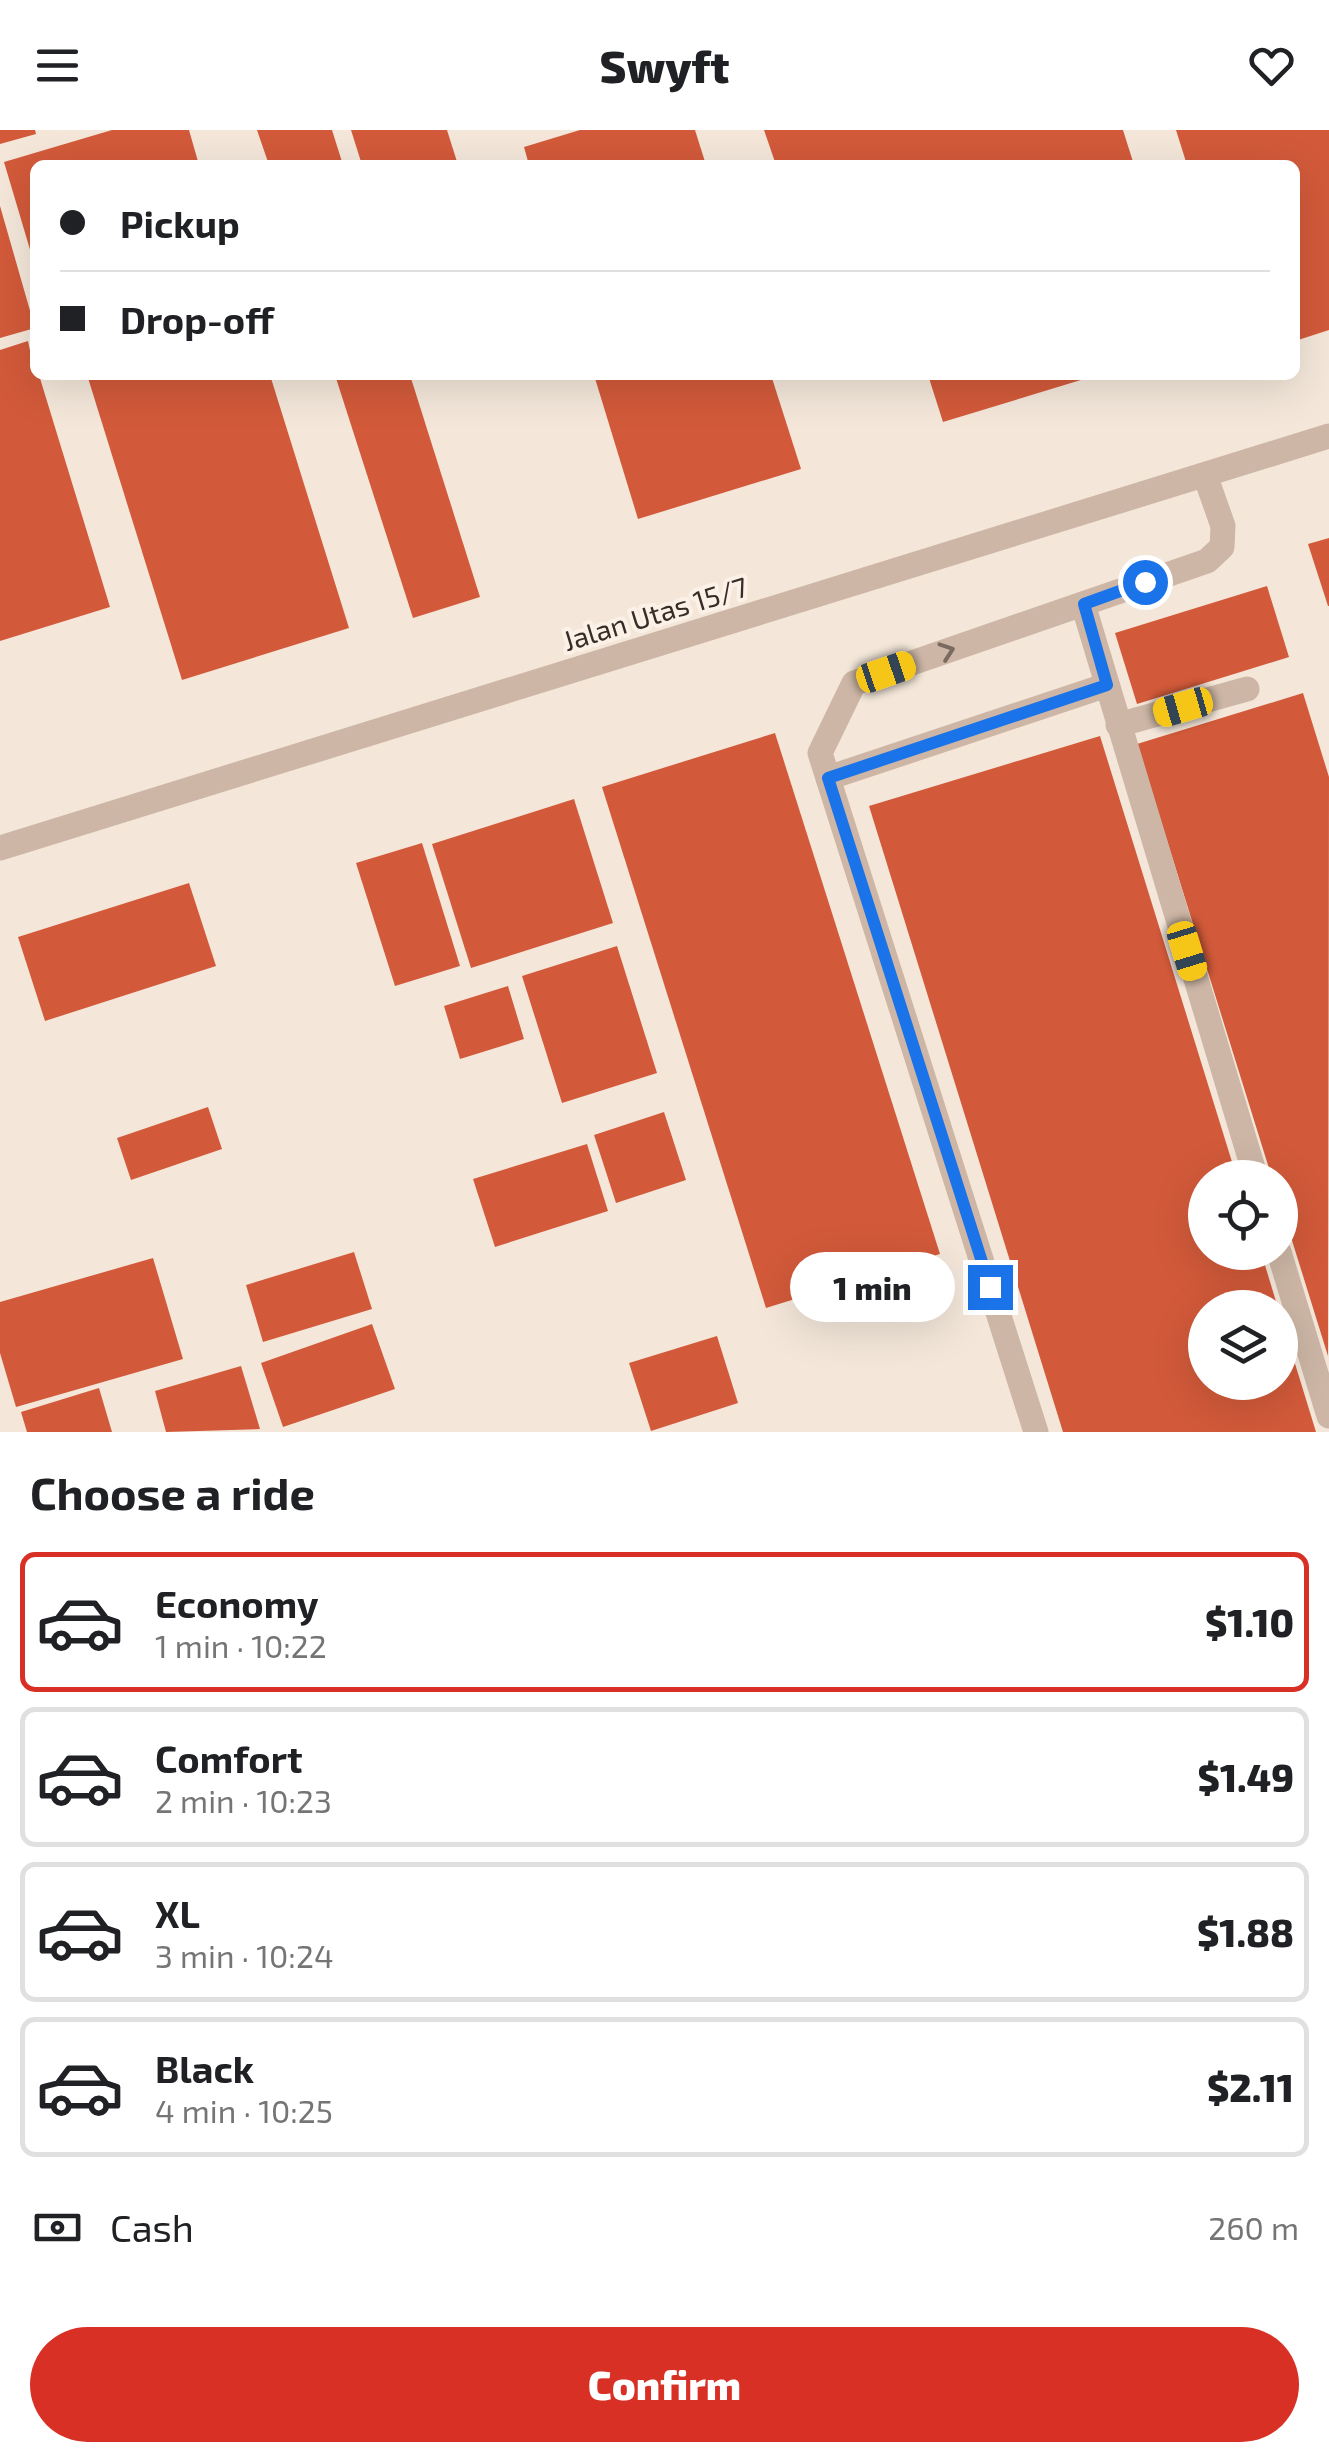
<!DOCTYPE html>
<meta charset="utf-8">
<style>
:root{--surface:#fff;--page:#f2f2f2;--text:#202124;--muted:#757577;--line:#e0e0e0;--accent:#d93025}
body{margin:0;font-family:"Exo 2",sans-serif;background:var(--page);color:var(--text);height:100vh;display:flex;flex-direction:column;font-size:38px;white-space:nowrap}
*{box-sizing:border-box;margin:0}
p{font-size:32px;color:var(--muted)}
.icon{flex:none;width:55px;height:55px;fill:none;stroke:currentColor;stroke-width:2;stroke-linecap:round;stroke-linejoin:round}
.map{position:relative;height:1302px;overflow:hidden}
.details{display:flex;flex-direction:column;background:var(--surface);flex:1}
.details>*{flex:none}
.top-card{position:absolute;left:30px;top:30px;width:1270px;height:220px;border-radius:15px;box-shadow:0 10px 40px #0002;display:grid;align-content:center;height:220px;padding:0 30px;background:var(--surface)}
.tools{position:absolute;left:1188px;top:1030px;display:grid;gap:20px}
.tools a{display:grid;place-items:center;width:110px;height:110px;border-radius:50%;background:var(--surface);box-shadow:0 10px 40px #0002;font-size:50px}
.end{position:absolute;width:45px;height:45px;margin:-22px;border:12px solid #1a73e8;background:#fff;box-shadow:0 0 0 5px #fff}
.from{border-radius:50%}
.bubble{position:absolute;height:70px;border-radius:35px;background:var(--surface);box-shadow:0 10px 40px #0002;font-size:32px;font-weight:800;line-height:70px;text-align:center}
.car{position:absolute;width:30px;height:60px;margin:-30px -15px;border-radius:12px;box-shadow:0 0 8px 2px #0007;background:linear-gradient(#f5c518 24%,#345 0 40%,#f5c518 0 76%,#345 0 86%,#f5c518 0)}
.top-card b{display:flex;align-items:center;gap:35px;height:95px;font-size:38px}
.top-card b+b{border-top:2px solid var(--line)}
.top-card i{width:25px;height:25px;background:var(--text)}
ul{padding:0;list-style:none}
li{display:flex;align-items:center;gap:30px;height:140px;margin:0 20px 15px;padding:0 10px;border:5px solid var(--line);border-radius:15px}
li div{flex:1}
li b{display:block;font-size:38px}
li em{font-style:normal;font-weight:800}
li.selected{border-color:var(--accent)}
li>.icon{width:90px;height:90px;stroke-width:1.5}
h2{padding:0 30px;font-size:45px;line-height:120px}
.pay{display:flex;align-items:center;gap:25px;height:110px;padding:0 30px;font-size:38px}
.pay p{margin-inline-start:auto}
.button{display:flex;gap:20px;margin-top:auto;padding:20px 30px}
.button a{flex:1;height:115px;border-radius:60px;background:var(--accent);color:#fff;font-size:40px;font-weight:800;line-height:115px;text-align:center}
header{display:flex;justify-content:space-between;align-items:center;height:130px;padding:0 30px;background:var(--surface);font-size:45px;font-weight:800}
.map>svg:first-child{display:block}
.building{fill:#d25a3a}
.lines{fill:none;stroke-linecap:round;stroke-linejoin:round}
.minor{stroke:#cdb6a5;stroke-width:25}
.oneway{stroke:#7b6a60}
.route{stroke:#1a73e8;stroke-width:12}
.labels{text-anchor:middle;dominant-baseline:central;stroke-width:8;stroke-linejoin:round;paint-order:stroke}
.street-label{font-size:28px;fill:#382c27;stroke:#fbf1e7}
</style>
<header><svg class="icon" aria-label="menu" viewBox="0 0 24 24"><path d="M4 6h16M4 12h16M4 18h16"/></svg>Swyft<svg class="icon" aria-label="heart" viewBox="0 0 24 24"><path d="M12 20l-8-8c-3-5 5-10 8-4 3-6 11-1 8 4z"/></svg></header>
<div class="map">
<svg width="1329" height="1302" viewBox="0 0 1329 1302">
<rect width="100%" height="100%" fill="#f4e7da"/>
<!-- building -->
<g class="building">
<polygon points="0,0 35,0 36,4 0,14"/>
<polygon points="112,0 189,0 199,35 35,35 34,133 4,32"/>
<polygon points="257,0 332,0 343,35 269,35"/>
<polygon points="351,0 447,0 458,35 362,35"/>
<polygon points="580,0 695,0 706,35 529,35 524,17"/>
<polygon points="764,0 1123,0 1134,35 776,35"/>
<polygon points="1176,0 1329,0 1329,200 1295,211 1295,35 1187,35"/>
<polygon points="0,76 35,198 0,208"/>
<polygon points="28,211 35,245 39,245 110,477 0,511 0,220"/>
<polygon points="96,245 270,245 349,498 182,550 88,248"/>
<polygon points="335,245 410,245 480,467 413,488"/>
<polygon points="594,245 771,245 801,339 638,389"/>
<polygon points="928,245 1094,245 1094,246 943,292"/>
<polygon points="1329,408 1329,476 1328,476 1308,414"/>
<polygon points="1267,456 1289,527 1137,574 1115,503"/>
<polygon points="1303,563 1329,647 1328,1226 1280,1072 1280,1048 1272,1048 1137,614"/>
<polygon points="775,603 940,1124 766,1178 602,657"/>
<polygon points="1100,606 1237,1048 1205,1048 1205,1122 1261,1122 1278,1178 1205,1178 1205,1252 1280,1252 1281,1188 1316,1302 1063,1302 869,676"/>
<polygon points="574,669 613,793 471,838 432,714"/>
<polygon points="422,713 460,836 395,856 356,733"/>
<polygon points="189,753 216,836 45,891 18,807"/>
<polygon points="617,816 657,943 562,973 522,846"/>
<polygon points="508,856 524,909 460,929 444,876"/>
<polygon points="208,977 222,1019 131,1050 117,1008"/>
<polygon points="664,982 686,1050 616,1073 594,1005"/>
<polygon points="587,1014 608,1081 495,1117 473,1049"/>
<polygon points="354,1122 372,1179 263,1212 246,1155"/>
<polygon points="153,1128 183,1229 16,1277 0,1223 0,1172"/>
<polygon points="372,1194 395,1259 283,1297 261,1233"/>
<polygon points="717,1206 738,1273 651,1301 629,1233"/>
<polygon points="241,1236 260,1299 166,1302 155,1261"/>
<polygon points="99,1258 112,1302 27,1302 21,1282"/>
</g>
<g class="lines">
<!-- minor -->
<g class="minor">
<polyline points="1083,474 1256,1048"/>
<polyline points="1118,595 1247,559"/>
<polyline points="828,648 1107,555"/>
<polyline points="0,718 1329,306"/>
<polyline points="1279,1122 1329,1286"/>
<polyline points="1036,1302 820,623 854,553 1207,431 1222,417 1223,396 1205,345"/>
</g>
</g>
<!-- one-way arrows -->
<defs><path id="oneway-chevron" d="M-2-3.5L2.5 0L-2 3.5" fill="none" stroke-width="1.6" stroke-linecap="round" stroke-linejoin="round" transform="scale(2.5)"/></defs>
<use class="oneway" href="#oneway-chevron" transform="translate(947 521) rotate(-19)"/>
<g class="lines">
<!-- route -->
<polyline class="route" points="990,1157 828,648 1107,555 1084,474 1145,452"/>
</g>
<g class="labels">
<!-- street labels -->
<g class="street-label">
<text transform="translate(655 483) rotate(-17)">Jalan Utas 15/7</text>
</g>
</g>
</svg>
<div class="tools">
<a><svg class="icon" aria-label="locate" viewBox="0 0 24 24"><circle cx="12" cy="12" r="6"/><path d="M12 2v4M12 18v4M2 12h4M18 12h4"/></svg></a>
<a><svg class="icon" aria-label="layers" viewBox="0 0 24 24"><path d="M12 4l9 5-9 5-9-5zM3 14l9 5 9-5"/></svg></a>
</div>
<i class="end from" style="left:1145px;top:452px"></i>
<i class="end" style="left:990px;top:1157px"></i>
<div class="bubble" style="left:790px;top:1122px;width:165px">1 min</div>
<i class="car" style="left:886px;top:542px;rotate:71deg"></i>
<i class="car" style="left:1183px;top:577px;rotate:254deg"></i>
<i class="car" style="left:1187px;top:821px;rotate:163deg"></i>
<div class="top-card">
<b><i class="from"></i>Pickup</b>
<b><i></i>Drop-off</b>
</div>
</div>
<section class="details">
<h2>Choose a ride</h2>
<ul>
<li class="selected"><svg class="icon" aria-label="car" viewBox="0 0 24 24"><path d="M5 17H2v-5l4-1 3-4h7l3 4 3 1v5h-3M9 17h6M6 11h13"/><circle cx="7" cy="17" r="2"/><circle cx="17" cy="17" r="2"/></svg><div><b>Economy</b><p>1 min · 10:22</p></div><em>$1.10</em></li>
<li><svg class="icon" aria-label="car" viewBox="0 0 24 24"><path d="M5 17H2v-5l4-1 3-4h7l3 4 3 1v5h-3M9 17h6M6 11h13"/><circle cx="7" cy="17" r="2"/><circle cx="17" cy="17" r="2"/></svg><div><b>Comfort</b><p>2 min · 10:23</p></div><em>$1.49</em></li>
<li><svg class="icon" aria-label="car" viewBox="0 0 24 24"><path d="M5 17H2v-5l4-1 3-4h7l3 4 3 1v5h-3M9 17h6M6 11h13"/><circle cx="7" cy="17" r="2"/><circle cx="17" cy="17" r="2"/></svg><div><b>XL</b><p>3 min · 10:24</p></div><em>$1.88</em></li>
<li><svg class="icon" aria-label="car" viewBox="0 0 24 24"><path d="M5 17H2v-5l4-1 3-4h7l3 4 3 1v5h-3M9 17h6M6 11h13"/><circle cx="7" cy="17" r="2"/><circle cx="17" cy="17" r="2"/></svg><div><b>Black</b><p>4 min · 10:25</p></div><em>$2.11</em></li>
</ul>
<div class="pay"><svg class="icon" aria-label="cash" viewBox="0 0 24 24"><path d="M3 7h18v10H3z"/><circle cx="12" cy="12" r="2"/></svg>Cash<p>260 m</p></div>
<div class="button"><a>Confirm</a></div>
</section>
